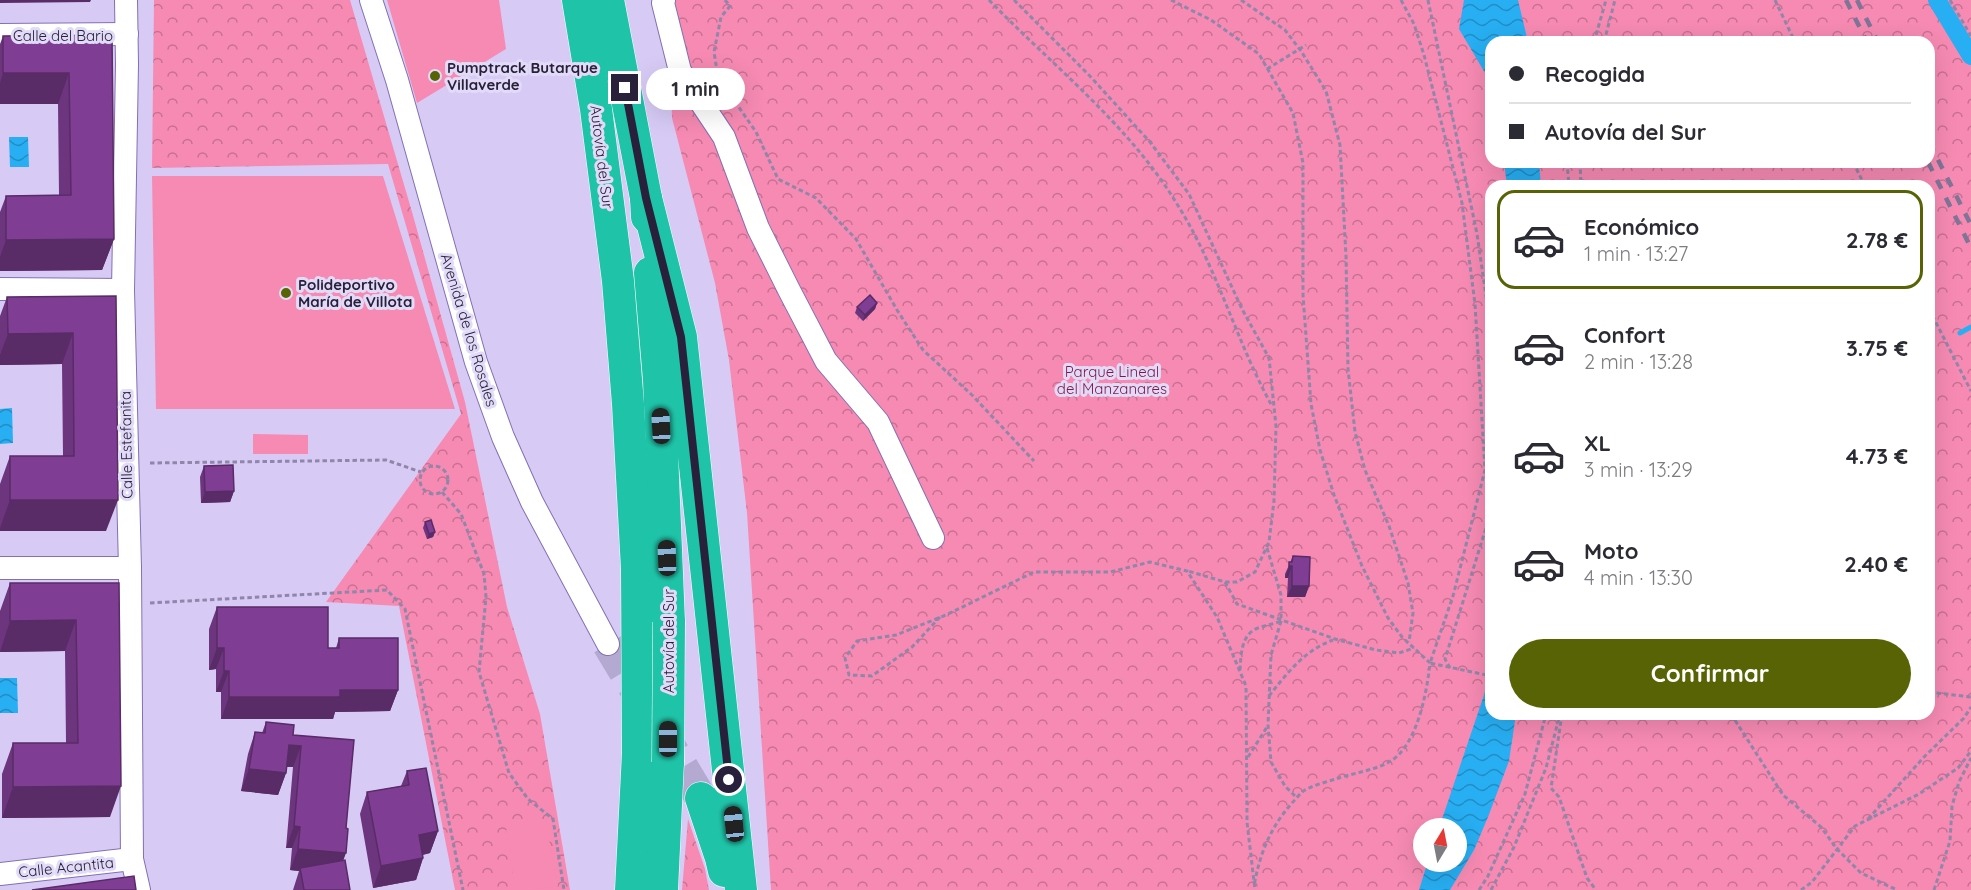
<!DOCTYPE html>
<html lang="es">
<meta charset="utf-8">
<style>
:root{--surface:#fff;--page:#f7f7f7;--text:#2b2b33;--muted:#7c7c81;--line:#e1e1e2;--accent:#576304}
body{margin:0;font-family:Quicksand,sans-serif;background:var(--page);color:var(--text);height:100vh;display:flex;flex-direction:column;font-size:22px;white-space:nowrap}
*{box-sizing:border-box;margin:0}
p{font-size:20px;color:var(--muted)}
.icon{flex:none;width:33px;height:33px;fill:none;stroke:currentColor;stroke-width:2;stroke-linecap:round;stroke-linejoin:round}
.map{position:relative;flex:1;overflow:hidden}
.sheet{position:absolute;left:1485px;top:180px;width:450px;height:540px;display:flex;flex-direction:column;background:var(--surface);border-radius:18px;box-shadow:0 6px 24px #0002}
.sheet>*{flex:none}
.hud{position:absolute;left:1485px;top:36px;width:450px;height:132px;border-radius:18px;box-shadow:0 6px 24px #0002;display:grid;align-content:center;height:132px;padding:0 24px;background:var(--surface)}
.needle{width:39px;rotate:10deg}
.controls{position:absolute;left:1413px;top:818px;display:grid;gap:12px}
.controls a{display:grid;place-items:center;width:54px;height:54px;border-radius:50%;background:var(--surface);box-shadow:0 6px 24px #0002;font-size:30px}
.end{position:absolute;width:27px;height:27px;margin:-14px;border:8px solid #29213b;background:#fff;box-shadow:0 0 0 3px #fff}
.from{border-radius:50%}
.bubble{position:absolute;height:42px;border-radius:21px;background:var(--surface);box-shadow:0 6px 24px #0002;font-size:20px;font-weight:700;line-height:42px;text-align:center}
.car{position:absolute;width:18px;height:36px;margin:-18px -9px;border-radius:8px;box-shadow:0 0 4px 2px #0007;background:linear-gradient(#222 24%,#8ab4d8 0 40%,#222 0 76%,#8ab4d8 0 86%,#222 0)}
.hud b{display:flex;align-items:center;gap:21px;height:57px;font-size:22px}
.hud b+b{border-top:2px solid var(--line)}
.hud i{width:15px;height:15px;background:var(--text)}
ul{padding:10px 0 0;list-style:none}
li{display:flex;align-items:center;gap:18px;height:99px;margin:0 12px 9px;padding:0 12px;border:3px solid transparent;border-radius:18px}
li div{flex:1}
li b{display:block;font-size:22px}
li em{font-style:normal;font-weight:700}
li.current{border-color:var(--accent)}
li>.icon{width:54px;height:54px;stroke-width:1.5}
.primary-button{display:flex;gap:12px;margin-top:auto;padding:12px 24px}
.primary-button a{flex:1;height:69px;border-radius:36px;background:var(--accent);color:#fff;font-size:24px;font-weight:700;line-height:69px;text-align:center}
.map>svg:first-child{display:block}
.park{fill:url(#park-crowns);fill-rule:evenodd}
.pitch{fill:#f68ab2}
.water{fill:url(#water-waves)}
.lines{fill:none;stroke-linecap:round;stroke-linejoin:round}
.stream{stroke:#28aef2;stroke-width:5}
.canal{stroke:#28aef2;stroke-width:18}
.highway-tunnel{stroke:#b4a9d1;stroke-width:32;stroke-dasharray:32 16;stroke-linecap:butt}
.minor-casing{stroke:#8470b1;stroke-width:24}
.highway-casing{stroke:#fff;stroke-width:33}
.path{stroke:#9086aa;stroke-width:3;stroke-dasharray:4.5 3;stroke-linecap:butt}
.minor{stroke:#fff;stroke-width:22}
.highway{stroke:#1fc3a8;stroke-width:32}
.rail{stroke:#7e7597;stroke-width:4.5;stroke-dasharray:10 10;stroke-linecap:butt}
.highway-bridge-casing{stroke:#fff;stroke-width:33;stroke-linecap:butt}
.highway-bridge{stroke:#1fc3a8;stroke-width:32}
.wall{fill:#6d357e}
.shaded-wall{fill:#592b67}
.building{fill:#7f3e93;stroke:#592b67;stroke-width:1.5}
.route{stroke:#29213b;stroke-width:8}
.poi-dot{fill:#576304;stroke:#e2dbf8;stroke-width:2}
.labels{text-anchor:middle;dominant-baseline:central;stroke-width:6;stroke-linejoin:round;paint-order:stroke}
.street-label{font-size:15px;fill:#29213b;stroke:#e2dbf8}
.poi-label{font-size:15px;font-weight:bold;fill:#29213b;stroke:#e2dbf8;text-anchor:start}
.park-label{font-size:15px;fill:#7d1747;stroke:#e2dbf8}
</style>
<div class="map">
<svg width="1971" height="890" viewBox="0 0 1971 890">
<defs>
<pattern id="park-crowns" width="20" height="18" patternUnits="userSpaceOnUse" patternTransform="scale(1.5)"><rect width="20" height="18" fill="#f68ab2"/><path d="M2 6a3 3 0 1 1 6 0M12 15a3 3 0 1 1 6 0" fill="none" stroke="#c77092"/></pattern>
<pattern id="water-waves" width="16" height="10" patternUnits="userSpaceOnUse" patternTransform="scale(1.5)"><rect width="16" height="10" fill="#28aef2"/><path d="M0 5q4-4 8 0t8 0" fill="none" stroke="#228dc5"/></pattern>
</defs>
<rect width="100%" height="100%" fill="#d7cbf6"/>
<!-- park -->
<g class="park">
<polygon points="154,0 350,0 412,212 465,402 507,607 540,714 570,890 455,890 399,606 326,602 461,414 388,164 152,168"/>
<path d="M657,0H1971V890H771L747,513L729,360L715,283L672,118L671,71ZM1491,42H1929V162H1491ZM1491,186H1929V714H1491ZM1424,828H1456V861H1424Z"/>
<polygon points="688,819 705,869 709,890 682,890"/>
</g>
<!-- pitch -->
<g class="pitch">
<polygon points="387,0 499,0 506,49 417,103"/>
<polygon points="152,176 383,176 455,409 156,409"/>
<polygon points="253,434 308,435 308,454 253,454"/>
<polygon points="546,823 558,886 530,890 515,890 506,830"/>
</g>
<!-- water -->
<g class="water">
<polygon points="1464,0 1518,0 1528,42 1491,42 1491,83 1459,29"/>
<polygon points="9,137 28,137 29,167 10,167"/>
<polygon points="1504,162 1539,162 1541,186 1507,186"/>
<polygon points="12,408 13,443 0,444 0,409"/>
<polygon points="1491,668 1491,714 1516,714 1509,761 1488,817 1474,850 1450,890 1419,890 1428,861 1456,861 1456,828 1439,828 1483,698"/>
<polygon points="0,678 17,678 18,713 0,713"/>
</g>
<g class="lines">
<!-- stream -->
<polyline class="stream" points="1960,333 1971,327"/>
<!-- canal -->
<polyline class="canal" points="1937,0 1971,56"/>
<!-- highway-tunnel -->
<polyline class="highway-tunnel" points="608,644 701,798"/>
<defs>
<g id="minor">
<polyline points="126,0 127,64 123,290 130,568 132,859 139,890"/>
<polyline points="371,0 397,80 476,362 503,437 532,502 608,644"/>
<polyline points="664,0 663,3 680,71 724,137 758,228 789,290 826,361 878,422 933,538"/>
<polyline points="0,35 127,34"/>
<polyline points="0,289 123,290"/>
<polyline points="0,568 130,568"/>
<polyline points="0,874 132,859"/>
</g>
<g id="highway">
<polyline points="578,0 596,109 618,281 628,404 637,569 638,753 631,890"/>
<polyline points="608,0 646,198 647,217"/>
<polyline points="646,198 681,337 741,890"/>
<polyline points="650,273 659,380 669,622"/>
<polyline points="701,798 721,858 724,871"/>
<polyline points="662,890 668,762"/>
</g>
</defs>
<!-- minor casing -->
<use href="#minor" class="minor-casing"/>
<!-- highway casing -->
<use href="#highway" class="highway-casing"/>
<!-- path -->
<g class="path">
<polyline points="725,0 730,6 721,17 714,52 718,77 756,132 778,179 816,198 856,239 897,310 923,350 972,395 1034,461"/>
<path d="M989,0C1053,66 1129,125 1177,204C1217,267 1236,341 1272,406"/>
<polyline points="1014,0 1088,74 1150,142 1189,194 1242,309 1269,358 1276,426 1274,501 1269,542 1255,572 1237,582 1225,582 1188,571"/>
<path d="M1171,0L1211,20L1259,54L1293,113L1303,163V295L1311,404L1320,450L1334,495L1362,566L1388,618L1402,637L1430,663C1427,692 1417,747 1389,762C1373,771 1352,773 1336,779C1326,782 1314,785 1305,790C1300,793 1296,799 1292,803C1270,828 1260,853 1254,886"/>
<polyline points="1241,0 1285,30 1301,51 1326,91 1340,145 1346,256 1348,369 1355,432 1365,470 1389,526 1408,583 1413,613 1409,642"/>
<polyline points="1401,0 1414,24 1424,55 1462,203 1475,304 1485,470 1453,596 1430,663 1491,676"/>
<polyline points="1428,0 1477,234 1491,330"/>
<polyline points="1775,0 1795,42"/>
<polyline points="1950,0 1971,36"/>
<polyline points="1594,42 1606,0"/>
<polyline points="1604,42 1615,0"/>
<polyline points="1267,69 1306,45"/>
<polyline points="1567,162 1569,186"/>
<polyline points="1580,162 1581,186"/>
<polyline points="1853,162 1865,186"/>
<polyline points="1929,309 1971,391"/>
<polyline points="150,463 386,460 421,472"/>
<circle cx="434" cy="480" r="14"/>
<polyline points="442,492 461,514 484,574 486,597 479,672 509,773 528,799 553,819 564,890"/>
<polyline points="1267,548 1281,595 1281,621 1271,655 1268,725 1271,762 1285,786 1297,798"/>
<polyline points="1225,582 1237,604 1335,639 1376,650 1399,653 1414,648"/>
<polyline points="150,603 387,590 405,609 463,890"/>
<polyline points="940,617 912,647 872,676 849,675 845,658 857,641 896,635 946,615 1034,572 1110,572 1150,562 1187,571 1217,617 1246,686 1247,822 1255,890"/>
<polyline points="1450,668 1445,659 1486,528 1491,492"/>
<path d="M1240,670C1241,655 1241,634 1258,628C1266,625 1274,624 1281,621"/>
<polyline points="1929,692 1971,697"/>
<path d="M1269,696C1287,673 1305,650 1333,640"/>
<polyline points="1562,714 1551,788 1559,797 1587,878 1596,890"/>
<polyline points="1731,714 1783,795 1821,827 1837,849 1861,873 1897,890"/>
<polyline points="1248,757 1267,727"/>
<polyline points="1868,819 1925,756 1964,718 1971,707"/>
<polyline points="1479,890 1488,876 1525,794 1546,714"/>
<polyline points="1491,890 1514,847 1546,768 1560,714"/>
<polyline points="1801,890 1812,882 1855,826 1919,794 1958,768 1971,751"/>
<polyline points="1934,890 1950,841 1952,806 1959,782 1971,758"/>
</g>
<!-- minor -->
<use href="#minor" class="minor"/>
<!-- highway -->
<use href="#highway" class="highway"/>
<!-- rail -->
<g class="rail">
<polyline points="1846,0 1867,42"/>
<polyline points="1857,0 1878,42"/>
<polyline points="1929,142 1971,225"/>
<polyline points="1928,162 1971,248"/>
</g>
<defs>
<polyline id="highway-bridge" points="668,762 669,622"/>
</defs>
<!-- highway-bridge casing -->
<use href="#highway-bridge" class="highway-bridge-casing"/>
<!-- highway-bridge -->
<use href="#highway-bridge" class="highway-bridge"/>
</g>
<!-- wall -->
<g class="wall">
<polygon points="112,35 114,239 102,270 0,271 0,212 6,196 59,195 58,104 0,104 0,44 3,36"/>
<polygon points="116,296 106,531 0,531 0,484 10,456 63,456 62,364 0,365 0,316 7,297"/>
<polygon points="877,303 875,309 863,321 855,313 857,307"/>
<polygon points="204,466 234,491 230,502 201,503 200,477"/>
<polygon points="425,522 435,532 433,537 427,539 423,528"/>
<polygon points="1293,556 1309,586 1305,597 1287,597 1288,578 1285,578 1285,574"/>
<polygon points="10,583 119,583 110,817 2,818 2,774 13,743 66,743 65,651 0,652 0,611"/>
<polygon points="217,607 328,648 336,648 339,638 398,690 390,711 335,712 333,719 221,719 221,692 216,692 216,669 209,670 209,629"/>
<polygon points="266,722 293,735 354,740 343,860 350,890 293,890 299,871 290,870 292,848 286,848 293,767 287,767 286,773 278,795 241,791 248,754 255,732 262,733"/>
<polygon points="407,771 438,831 430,853 423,855 423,858 416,880 373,888 360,814 367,792 401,786"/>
</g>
<!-- shaded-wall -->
<g class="shaded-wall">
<polygon points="0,0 91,0 90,2 0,3"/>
<polygon points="3,73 69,73 58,104 0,104 0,83"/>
<polygon points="114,239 102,270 0,271 0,257 6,240"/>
<polygon points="877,303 875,309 863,321 865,315"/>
<polygon points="73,333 62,364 0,365 0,355 8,334"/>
<polygon points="234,491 230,502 201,503 205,492"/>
<polygon points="10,500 118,500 106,531 0,531 0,528"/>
<polygon points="435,532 433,537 427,539 429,534"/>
<polygon points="1289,566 1292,566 1288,578 1285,578"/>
<polygon points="1292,586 1309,586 1305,597 1287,597"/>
<polygon points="76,620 65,651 0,652 10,621"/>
<polygon points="217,648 224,648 216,669 209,670"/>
<polygon points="224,671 229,671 221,692 216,692"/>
<polygon points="340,690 398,690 390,711 335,712 333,719 221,719 229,697"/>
<polygon points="289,745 301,746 293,767 281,766"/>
<polygon points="249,769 286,773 278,795 241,791"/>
<polygon points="121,786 110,817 2,818 13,787"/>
<polygon points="294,826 300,827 292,848 286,848"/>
<polygon points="438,831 430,853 411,857 419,835"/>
<polygon points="298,849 346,853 338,875 300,868 299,871 290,870"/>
<polygon points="423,858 416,880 373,888 381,866"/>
</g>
<!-- building -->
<g class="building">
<polygon points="112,35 114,239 6,240 6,196 71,195 69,73 3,73 3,36"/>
<polygon points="870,295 877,303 865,315 857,307"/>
<polygon points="116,296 118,500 10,500 10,456 74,456 73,333 8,334 7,297"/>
<polygon points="233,465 234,491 205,492 204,466"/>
<polygon points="431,520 435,532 429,534 425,522"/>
<polygon points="1293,556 1310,557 1309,586 1292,586 1292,566 1289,566 1289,562 1292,562"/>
<polygon points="10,583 119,583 121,786 13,787 13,743 78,743 76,620 10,621"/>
<polygon points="217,607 328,607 328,648 339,648 339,638 398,638 398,690 340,690 340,697 229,697 229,671 224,671 224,648 217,648"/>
<polygon points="266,722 294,725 293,735 354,740 346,828 348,829 346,853 298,849 300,827 294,826 301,746 289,745 286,773 249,769 255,732 265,733"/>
<polygon points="426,768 438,831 419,835 423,858 381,866 367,792 409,785 407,771"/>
<polygon points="345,860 350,890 304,890 300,868"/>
<polygon points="134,876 136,890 32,890"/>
</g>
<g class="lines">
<!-- route -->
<polyline class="route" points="625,88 646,198 681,337 729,780"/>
</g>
<!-- markers -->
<g class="poi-dot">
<circle cx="435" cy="76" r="6"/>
<circle cx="286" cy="293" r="6"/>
</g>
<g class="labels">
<!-- street labels -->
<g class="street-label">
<text x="63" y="35">Calle del Bario</text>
<text transform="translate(602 157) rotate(83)">Autovía del Sur</text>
<text transform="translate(469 330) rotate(73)">Avenida de los Rosales</text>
<text transform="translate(126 445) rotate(-91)">Calle Estefanita</text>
<text transform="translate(668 641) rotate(-90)">Autovía del Sur</text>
<text transform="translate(66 867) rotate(-6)">Calle Acantita</text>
</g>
<!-- poi labels -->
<g class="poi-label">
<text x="447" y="67">Pumptrack Butarque<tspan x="447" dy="17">Villaverde</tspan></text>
<text x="298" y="284">Polideportivo<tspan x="298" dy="17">María de Villota</tspan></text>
</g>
<!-- park labels -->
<g class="park-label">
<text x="1112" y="371">Parque Lineal<tspan x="1112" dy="17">del Manzanares</tspan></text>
</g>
</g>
</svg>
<div class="controls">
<a><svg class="needle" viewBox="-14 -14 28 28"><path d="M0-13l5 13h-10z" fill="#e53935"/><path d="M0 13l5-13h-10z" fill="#7c7c81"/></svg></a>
</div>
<i class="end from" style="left:729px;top:780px"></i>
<i class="end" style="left:625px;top:88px"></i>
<div class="bubble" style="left:646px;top:68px;width:99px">1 min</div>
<i class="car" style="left:661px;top:426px;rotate:357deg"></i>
<i class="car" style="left:667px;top:558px;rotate:358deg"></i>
<i class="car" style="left:668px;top:739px;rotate:0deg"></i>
<i class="car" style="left:734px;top:824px;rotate:354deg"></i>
<div class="hud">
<b><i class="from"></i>Recogida</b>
<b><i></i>Autovía del Sur</b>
</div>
<section class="sheet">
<ul>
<li class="current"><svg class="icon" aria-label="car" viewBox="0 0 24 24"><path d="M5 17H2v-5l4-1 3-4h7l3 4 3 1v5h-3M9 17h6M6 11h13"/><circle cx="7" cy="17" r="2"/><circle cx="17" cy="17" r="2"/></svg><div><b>Económico</b><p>1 min · 13:27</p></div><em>2.78 €</em></li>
<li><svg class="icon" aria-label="car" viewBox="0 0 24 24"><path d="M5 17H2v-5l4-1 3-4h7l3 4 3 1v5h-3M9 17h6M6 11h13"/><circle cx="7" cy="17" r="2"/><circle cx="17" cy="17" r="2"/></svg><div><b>Confort</b><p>2 min · 13:28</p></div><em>3.75 €</em></li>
<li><svg class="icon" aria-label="car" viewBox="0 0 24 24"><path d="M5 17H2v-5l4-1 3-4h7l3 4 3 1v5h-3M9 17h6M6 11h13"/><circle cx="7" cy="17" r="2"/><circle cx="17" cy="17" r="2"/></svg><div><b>XL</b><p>3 min · 13:29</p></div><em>4.73 €</em></li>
<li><svg class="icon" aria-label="car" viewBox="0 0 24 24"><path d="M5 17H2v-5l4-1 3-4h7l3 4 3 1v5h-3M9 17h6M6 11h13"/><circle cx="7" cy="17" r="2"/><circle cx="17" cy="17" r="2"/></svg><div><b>Moto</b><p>4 min · 13:30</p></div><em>2.40 €</em></li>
</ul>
<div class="primary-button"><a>Confirmar</a></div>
</section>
</div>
